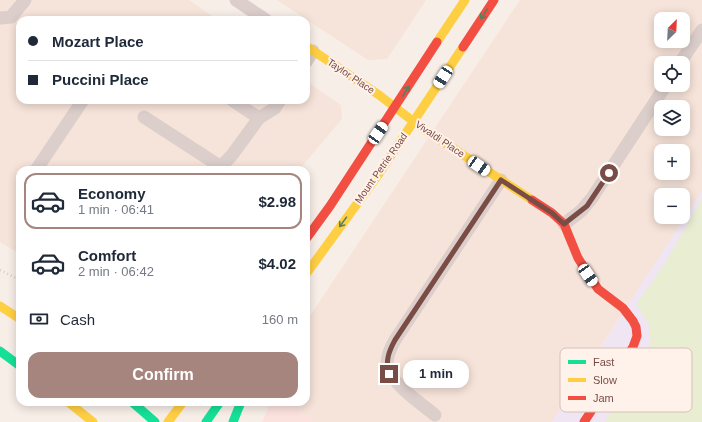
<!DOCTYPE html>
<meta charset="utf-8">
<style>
:root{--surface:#fff;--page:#f6f6f7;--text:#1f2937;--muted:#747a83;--line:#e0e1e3;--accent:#a5857e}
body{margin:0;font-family:Helvetica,sans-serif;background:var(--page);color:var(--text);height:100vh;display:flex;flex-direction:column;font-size:15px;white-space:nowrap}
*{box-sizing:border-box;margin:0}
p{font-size:13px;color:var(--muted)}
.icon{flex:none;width:22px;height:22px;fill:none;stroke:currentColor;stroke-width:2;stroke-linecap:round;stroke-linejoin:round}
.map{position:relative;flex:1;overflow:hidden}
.panel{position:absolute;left:16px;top:166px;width:294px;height:240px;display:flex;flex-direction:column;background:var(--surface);border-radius:12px;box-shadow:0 2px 10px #0003}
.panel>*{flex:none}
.guide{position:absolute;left:16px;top:16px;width:294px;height:88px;border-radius:12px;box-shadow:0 2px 10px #0003;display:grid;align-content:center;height:88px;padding:0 12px;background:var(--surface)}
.needle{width:26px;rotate:24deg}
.buttons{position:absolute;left:654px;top:12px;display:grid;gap:8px}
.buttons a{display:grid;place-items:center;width:36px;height:36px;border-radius:8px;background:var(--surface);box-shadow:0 2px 10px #0003;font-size:20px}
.end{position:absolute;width:18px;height:18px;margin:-9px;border:5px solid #794c45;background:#fff;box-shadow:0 0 0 2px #fff}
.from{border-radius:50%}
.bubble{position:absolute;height:28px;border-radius:12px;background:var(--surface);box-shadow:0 2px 10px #0003;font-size:13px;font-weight:700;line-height:28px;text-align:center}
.car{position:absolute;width:12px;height:24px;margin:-12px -6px;border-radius:5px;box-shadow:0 0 3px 1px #0007;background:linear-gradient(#fff 24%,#345 0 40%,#fff 0 76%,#345 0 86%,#fff 0)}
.guide b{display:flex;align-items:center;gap:14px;height:38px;font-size:15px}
.guide b+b{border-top:1px solid var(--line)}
.guide i{width:10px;height:10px;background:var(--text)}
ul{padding:7px 0 0;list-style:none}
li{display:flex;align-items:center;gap:12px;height:56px;margin:0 8px 6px;padding:0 4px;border:2px solid transparent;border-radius:12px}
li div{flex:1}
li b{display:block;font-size:15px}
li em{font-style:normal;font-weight:700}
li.selected{border-color:var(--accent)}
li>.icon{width:36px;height:36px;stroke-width:1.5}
.pay{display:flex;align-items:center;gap:10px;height:44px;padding:0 12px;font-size:15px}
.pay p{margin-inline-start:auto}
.cta{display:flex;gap:8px;margin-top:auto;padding:8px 12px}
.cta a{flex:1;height:46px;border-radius:12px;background:var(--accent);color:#fff;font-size:16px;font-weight:700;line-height:46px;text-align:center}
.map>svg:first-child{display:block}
.residential{fill:#f6e3d9;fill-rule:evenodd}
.commercial{fill:#fce2de}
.education{fill:#f0e5f2}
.green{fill:#e9edd1}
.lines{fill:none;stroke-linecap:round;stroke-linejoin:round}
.path{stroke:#d8ccc8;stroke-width:2.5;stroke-dasharray:1 3;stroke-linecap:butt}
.street{stroke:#dbcecb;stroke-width:13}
.fast{stroke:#16e098;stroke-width:9}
.slow{stroke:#ffcf43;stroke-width:9}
.jam{stroke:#f24e42;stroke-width:9}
.oneway{stroke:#568062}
.route{stroke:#794c45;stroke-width:5}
.labels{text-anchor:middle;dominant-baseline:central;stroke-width:4;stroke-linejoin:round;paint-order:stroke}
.street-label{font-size:10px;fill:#794c45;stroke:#fff2ea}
.key{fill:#fff2ea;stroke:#d7c0b8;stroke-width:1}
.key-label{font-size:11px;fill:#794c45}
</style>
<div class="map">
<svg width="702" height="422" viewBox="0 0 702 422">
<rect width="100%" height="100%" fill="#f8eee8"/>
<!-- residential -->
<g class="residential">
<polygon points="0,0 189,0 218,20 20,20 20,100 306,100 306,81 341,105 342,119 299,170 20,170 20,254 0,242"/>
<polygon points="277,0 426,0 387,59 368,60"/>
<path d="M520,0H702V191L552,422H314L289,402H306V322ZM661,19H683V41H661ZM661,63H683V85H661ZM661,107H683V129H661ZM661,151H683V173H661ZM661,195H683V217H661Z"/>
</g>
<!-- commercial -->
<polygon class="commercial" points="271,402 289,402 314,422 262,422"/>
<!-- education -->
<polygon class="education" points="702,191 702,422 552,422"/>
<!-- green -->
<path class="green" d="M702,198V422H605L651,343L649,324L636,304C662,272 682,234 702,198Z"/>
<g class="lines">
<!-- path -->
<polyline class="path" points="0,270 20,280"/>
<!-- street -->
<g class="street">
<polyline points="236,0 266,20"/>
<polyline points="0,18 11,17 25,0"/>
<polyline points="306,62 313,51"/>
<polyline points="680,63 702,30"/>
<polyline points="232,100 259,118"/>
<polyline points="144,117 221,167"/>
<polyline points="36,170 83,100"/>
<polyline points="218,170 232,155 259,118 275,108 280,100"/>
<polyline points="564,224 581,211 592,198 666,85"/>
<path d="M435,415C422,404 387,381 387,363C387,355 391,347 395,340L501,180"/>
</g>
<!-- fast -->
<g class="fast">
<polyline points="0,351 20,366"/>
<polyline points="132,402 155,422"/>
<polyline points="206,422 220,402"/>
<polyline points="233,422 241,402"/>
</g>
<!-- slow -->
<g class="slow">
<polyline points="437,42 465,0"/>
<polyline points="306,46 379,95 422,128 532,200"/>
<polyline points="306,274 378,175 463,47"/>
<polyline points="0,306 20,319"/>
<polyline points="68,402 93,422"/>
<polyline points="168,422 183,402"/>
</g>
<!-- jam -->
<g class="jam">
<polyline points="463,47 494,0"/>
<polyline points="532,200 552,213 564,224 578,258 598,289 623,308 633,321 636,327 637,336 633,347 584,422"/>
<polyline points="306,239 330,206 437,42"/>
</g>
</g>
<!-- one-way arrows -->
<defs><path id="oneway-shaft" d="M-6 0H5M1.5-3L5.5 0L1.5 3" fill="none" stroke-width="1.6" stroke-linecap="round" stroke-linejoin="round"/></defs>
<g class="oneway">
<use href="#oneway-shaft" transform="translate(484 14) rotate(124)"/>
<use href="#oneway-shaft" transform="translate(406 91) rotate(-57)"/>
<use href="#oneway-shaft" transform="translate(343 222) rotate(126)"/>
</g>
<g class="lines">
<!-- route -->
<path class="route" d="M389,374C385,361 389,351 395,340L501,180L552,213L564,224L587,206L609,173"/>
</g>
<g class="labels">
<!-- street labels -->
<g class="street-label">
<text transform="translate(351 76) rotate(34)">Taylor Place</text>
<text transform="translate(440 139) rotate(34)">Vivaldi Place</text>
<text transform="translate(381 168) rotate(-55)">Mount Petrie Road</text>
</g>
</g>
<!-- legend -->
<rect x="560" y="348" width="132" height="64" rx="6" class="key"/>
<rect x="568" y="360" width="18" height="4" fill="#16e098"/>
<rect x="568" y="378" width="18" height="4" fill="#ffcf43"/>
<rect x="568" y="396" width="18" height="4" fill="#f24e42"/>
<g class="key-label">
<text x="593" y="366">Fast</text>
<text x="593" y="384">Slow</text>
<text x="593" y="402">Jam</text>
</g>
</svg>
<div class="buttons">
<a><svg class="needle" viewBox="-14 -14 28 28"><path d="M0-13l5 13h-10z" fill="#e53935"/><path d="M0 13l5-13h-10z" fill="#747a83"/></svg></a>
<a><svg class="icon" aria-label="locate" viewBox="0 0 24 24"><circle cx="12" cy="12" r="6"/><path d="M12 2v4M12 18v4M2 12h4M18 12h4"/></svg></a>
<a><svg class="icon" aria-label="layers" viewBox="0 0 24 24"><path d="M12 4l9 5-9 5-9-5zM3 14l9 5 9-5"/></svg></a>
<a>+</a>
<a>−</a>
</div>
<i class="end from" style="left:609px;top:173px"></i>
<i class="end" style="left:389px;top:374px"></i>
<div class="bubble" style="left:403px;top:360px;width:66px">1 min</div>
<i class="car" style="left:443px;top:77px;rotate:213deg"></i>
<i class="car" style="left:378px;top:133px;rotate:34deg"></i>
<i class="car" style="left:479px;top:166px;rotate:124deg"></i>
<i class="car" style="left:588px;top:275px;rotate:146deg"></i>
<div class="guide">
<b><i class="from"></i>Mozart Place</b>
<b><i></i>Puccini Place</b>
</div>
<section class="panel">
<ul>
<li class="selected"><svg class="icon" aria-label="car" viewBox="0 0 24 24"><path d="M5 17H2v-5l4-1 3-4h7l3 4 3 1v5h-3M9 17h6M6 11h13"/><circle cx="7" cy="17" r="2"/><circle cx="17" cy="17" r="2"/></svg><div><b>Economy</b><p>1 min · 06:41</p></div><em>$2.98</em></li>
<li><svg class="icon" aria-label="car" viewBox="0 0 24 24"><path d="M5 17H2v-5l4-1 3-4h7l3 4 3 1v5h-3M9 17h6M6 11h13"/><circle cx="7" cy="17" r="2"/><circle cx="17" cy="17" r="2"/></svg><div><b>Comfort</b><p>2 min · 06:42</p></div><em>$4.02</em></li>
</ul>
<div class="pay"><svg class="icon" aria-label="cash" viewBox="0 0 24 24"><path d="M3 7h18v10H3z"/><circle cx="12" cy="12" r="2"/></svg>Cash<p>160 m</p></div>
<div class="cta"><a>Confirm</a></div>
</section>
</div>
